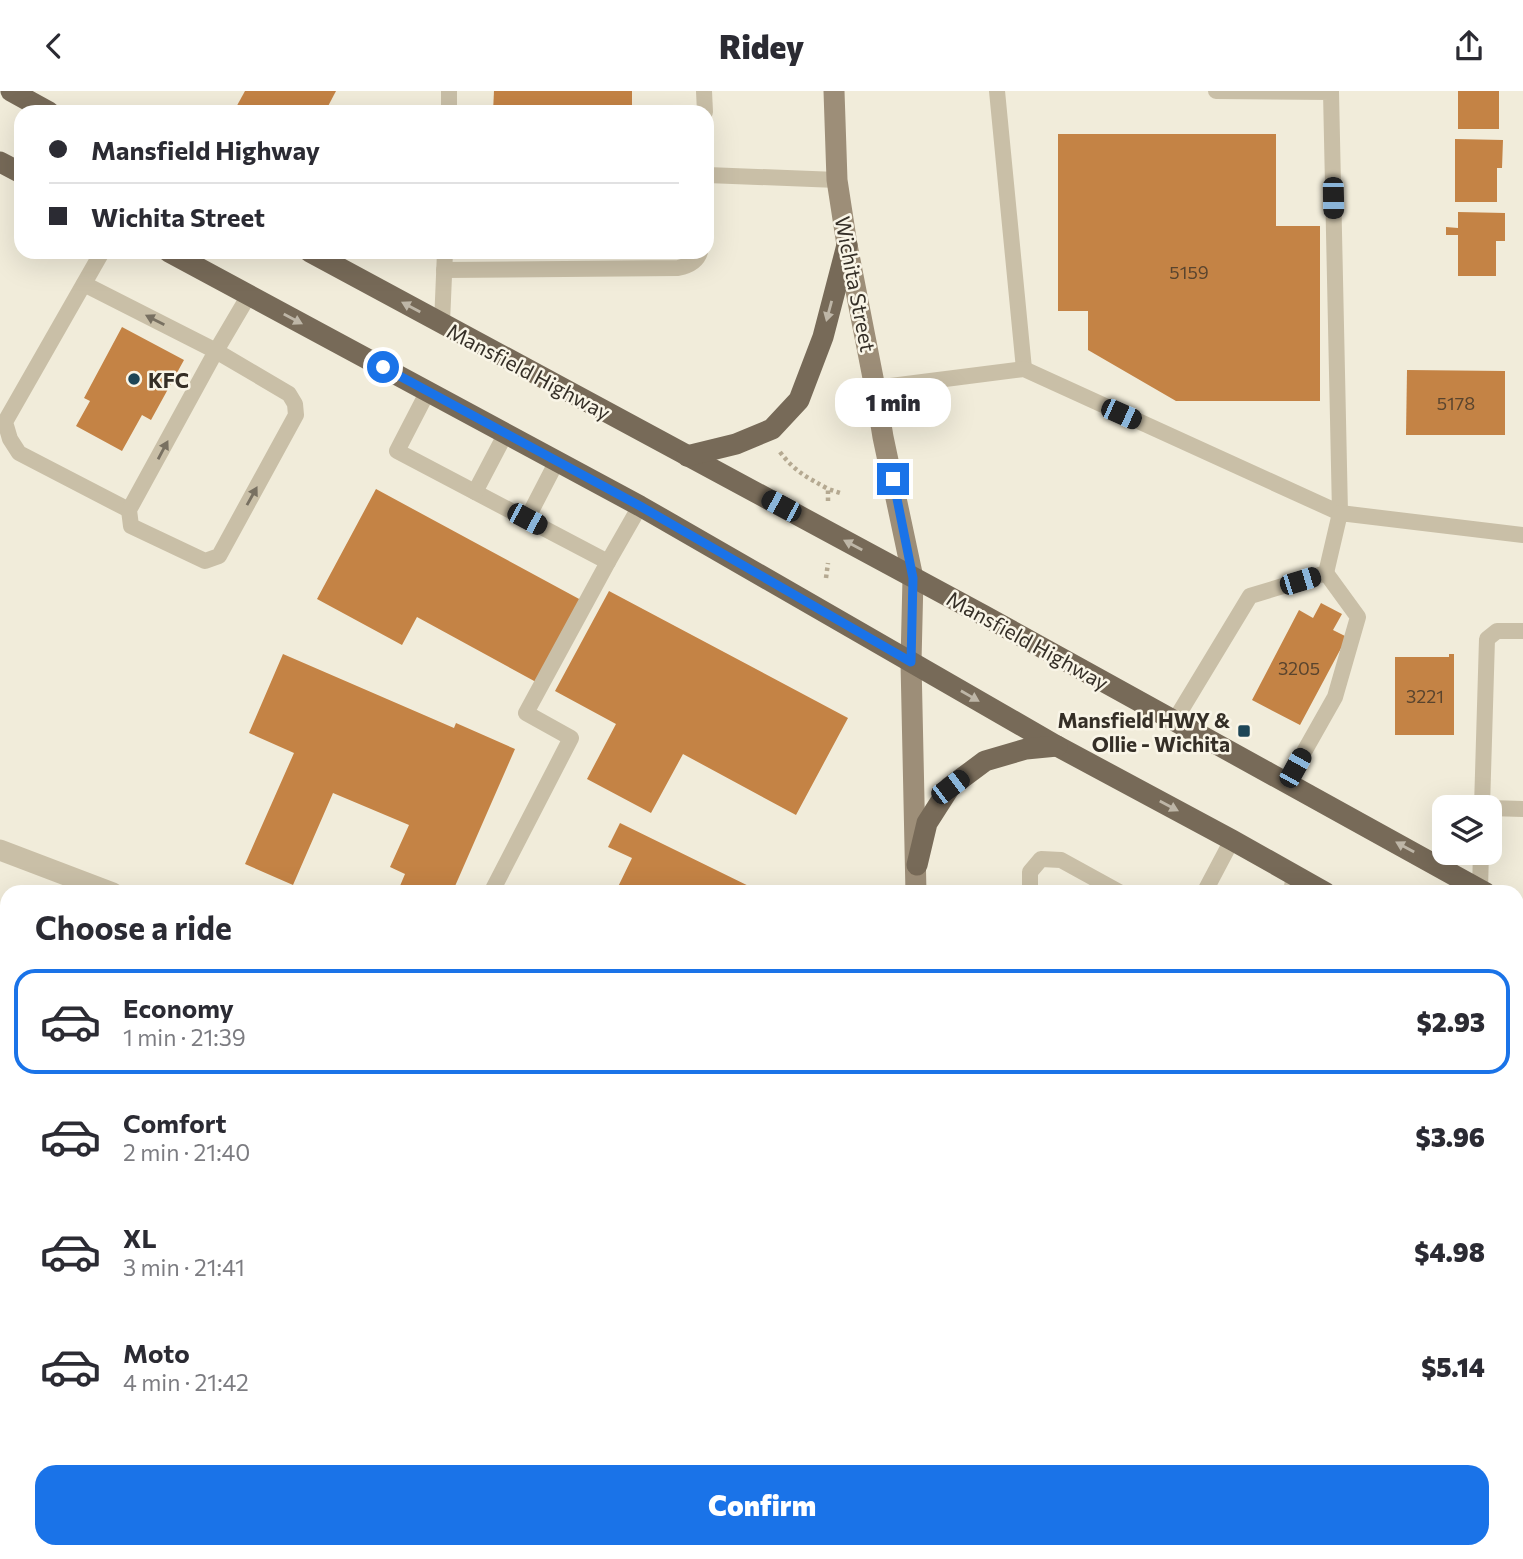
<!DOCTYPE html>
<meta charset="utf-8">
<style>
:root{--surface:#fff;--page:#f2f2f3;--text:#2b2b33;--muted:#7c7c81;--line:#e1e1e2;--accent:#1a73e8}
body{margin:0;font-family:Commissioner,sans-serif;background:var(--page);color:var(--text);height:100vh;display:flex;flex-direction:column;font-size:26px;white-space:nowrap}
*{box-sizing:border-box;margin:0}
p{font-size:23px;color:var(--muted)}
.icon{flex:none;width:38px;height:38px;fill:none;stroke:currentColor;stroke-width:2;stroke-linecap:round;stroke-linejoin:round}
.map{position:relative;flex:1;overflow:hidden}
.drawer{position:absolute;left:0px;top:794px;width:1524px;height:674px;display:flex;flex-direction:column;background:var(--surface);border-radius:21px 21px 0 0;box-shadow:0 7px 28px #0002}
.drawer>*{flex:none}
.guide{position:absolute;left:14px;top:14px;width:700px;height:154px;border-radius:21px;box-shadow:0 7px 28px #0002;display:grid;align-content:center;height:154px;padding:0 35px;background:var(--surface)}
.tools{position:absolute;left:1432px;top:704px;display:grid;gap:14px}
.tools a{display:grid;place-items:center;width:70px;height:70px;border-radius:14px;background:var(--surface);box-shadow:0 7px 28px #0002;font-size:35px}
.end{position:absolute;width:32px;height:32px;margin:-16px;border:9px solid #1a73e8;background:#fff;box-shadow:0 0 0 4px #fff}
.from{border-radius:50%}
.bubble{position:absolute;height:49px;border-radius:21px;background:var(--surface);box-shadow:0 7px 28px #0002;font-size:23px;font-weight:800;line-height:49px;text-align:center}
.car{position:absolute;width:21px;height:42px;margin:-21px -10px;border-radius:9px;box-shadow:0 0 5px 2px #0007;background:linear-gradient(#222 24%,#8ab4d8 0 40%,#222 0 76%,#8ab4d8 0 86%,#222 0)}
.guide b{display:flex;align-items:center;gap:24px;height:66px;font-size:26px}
.guide b+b{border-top:2px solid var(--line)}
.guide i{width:18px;height:18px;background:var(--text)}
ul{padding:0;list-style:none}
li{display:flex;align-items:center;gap:21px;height:105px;margin:0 14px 10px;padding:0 21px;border:4px solid transparent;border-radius:21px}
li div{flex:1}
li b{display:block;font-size:26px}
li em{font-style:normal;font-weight:800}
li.current{border-color:var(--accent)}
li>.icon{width:63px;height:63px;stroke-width:1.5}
h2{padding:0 35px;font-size:32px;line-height:84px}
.button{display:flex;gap:14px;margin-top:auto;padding:14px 35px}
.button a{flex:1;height:80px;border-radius:21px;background:var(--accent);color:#fff;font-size:28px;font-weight:800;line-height:80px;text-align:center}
header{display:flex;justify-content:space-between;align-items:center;height:91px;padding:0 35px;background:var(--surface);font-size:32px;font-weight:800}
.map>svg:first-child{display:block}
.building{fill:#c48345}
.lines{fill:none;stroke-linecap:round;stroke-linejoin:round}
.path{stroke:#b5a991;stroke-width:4.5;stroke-dasharray:3.5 3.5;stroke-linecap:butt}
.lane{stroke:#c9bfa7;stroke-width:16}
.street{stroke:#c9bfa7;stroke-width:21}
.secondary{stroke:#9d8e78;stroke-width:21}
.primary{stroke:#776a58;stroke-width:21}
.rail{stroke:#352f27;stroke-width:5;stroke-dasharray:2 5;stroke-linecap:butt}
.oneway{fill:#beb6a7}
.oneway2{fill:#787061}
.route{stroke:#1a73e8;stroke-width:9}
.poi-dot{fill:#1d4556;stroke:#f9f5e7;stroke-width:2.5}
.labels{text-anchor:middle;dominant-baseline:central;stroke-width:5;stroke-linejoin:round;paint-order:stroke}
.number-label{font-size:18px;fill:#59442e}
.street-label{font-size:21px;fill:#352f27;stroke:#f9f5e7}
.poi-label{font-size:21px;font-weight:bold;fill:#352f27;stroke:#f9f5e7;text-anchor:start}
</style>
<header><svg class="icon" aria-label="back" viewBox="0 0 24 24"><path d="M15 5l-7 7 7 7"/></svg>Ridey<svg class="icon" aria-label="share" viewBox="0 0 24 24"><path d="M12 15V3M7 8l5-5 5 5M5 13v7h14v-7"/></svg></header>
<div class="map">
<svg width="1523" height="1468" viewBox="0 0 1523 1468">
<rect width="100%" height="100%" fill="#f1ecda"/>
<!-- building -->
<g class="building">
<polygon points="245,0 336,0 325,21 237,21 234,20"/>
<polygon points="494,0 632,0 632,21 493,21"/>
<rect x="1458" y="0" width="41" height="38"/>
<polygon points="1058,43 1276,43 1276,135 1320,135 1320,310 1176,310 1088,259 1088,220 1058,220"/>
<polygon points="1455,48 1503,49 1502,77 1497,77 1497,111 1455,111"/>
<polygon points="1458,121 1505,122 1505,150 1496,150 1496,185 1458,185 1458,144 1446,144 1446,136 1458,137"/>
<polygon points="122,236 184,269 151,329 142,324 122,360 76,335 90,310 84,307"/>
<polygon points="1407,279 1505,280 1505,344 1406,344"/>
<polygon points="376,398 581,509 536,591 417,526 402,554 317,508"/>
<polygon points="609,500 848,627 796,724 683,663 651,722 587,688 616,633 555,600"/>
<polygon points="1321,512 1342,523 1333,539 1347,546 1300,634 1252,609 1299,519 1313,527"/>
<polygon points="283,563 454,637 456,632 515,658 452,802 397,802 405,783 390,776 409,734 333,702 293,794 245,773 294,662 249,642"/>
<polygon points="1449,563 1454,563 1454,644 1395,644 1395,566 1449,566"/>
<polygon points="620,732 763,802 615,802 632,767 608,756"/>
<polygon points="1517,1235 1523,1238 1523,1379 1517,1376"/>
</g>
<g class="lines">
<!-- path -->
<g class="path">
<path d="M780,361C795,381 807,386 828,398"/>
<polyline points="828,410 828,398 843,403"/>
<polyline points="826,487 828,472"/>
</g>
<!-- lane -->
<g class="lane">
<polyline points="449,0 449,21"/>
<polyline points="704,0 705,21"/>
<polyline points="997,0 1024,278"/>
<polyline points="707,84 837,89"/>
<polyline points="102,161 5,331 10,348 19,362 129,419"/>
<path d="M444,179L678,177C688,175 697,171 700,161"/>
<polyline points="84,193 216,260 289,303 295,313 296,324 219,465 205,470 131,435 129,419 216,260 249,204"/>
<polyline points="442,232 445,161"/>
<polyline points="875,297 1024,278 1340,422 1331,1 1216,0"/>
<polyline points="428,300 397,360 608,471"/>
<polyline points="475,401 506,342"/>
<polyline points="527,428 557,370"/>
<polyline points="1175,629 1250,505 1326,482 1340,422 1523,444"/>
<polyline points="1287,691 1335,606 1358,526 1326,482"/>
<polyline points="1482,716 1487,548 1497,540 1523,540"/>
<polyline points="1489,717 1523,718"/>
<polyline points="1480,798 1481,761"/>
<polyline points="491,802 571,647 526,622 608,471 640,415"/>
<polyline points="1030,802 1030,781 1041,768 1061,769 1121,802"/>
<polyline points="1204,802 1232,749"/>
<polyline points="1291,802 1294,783"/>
<polyline points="1517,948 1523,935"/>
<polyline points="1517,1167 1523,1170"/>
<polyline points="81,1468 83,1461"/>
</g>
<!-- street -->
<g class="street">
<polyline points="0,759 113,802"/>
<polyline points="0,1372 7,1374"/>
<polyline points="235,1461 250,1468"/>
<polyline points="1473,1461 1485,1468"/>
</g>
<!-- secondary -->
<g class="secondary">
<polyline points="834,0 837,89 847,154 875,297 883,346 913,487 911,571 916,802"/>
<polyline points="948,1461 948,1468"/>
</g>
<!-- primary -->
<g class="primary">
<polyline points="11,0 49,21"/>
<polyline points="0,71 21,82"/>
<polyline points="169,161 640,415 1057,655 1232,749 1326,802"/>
<polyline points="310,161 983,524 1486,802"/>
<polyline points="687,365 736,353 772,338 799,309 823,246 847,154"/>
<polyline points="917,774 927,732 950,696 985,670 1026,658 1057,655"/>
<polyline points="1517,819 1523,822"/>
<polyline points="1517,909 1523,913"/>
</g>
<!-- rail -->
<g class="rail">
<polyline points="0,866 7,868"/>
<polyline points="1262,1461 1275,1468"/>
</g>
</g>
<!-- one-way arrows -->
<defs><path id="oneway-solid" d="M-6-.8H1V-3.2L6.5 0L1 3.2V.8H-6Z" transform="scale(1.75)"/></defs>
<g class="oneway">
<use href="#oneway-solid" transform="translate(411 216) rotate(-152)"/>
<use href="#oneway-solid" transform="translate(829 220) rotate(105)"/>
<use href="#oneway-solid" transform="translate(293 228) rotate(28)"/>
<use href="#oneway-solid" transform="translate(853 454) rotate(-152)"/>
<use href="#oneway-solid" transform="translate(970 605) rotate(30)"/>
<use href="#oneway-solid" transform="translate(1169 715) rotate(28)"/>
<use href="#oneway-solid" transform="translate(1405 756) rotate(-151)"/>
</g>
<g class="oneway2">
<use href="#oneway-solid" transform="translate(155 229) rotate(-153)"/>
<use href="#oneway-solid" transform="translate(163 359) rotate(-62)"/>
<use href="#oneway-solid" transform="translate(252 405) rotate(-61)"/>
</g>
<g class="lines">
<!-- route -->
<polyline class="route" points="383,276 640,415 911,571 913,487 893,388"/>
</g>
<!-- markers -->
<g class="poi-dot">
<circle cx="134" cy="288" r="7"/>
<rect x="1237" y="633" width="14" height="14" rx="3.5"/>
</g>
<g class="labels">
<!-- number labels -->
<g class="number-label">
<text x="1189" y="181">5159</text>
<text x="1456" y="312">5178</text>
<text x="1299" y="577">3205</text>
<text x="1425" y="605">3221</text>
</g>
<!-- street labels -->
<g class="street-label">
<text transform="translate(856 193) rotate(79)">Wichita Street</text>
<text transform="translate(529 280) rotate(28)">Mansfield Highway</text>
<text transform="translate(1028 549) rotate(29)">Mansfield Highway</text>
</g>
<!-- poi labels -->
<g class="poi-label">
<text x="148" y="288">KFC</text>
<text x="1230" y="628" text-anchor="end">Mansfield HWY &amp;<tspan x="1230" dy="24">Ollie - Wichita</tspan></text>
</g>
</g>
</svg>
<div class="tools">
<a><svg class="icon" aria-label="layers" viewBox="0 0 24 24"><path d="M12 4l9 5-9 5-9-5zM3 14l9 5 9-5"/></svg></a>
</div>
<i class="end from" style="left:383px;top:276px"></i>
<i class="end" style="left:893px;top:388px"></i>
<div class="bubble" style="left:835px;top:287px;width:116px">1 min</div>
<i class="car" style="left:1333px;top:107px;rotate:179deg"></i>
<i class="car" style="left:1121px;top:323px;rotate:114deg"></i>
<i class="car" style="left:781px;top:415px;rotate:298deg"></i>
<i class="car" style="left:527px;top:428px;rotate:118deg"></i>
<i class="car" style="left:1300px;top:490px;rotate:73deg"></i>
<i class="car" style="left:1295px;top:677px;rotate:29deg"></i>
<i class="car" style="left:950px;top:696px;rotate:53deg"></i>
<div class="guide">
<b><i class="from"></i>Mansfield Highway</b>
<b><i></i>Wichita Street</b>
</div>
<section class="drawer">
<h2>Choose a ride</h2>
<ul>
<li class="current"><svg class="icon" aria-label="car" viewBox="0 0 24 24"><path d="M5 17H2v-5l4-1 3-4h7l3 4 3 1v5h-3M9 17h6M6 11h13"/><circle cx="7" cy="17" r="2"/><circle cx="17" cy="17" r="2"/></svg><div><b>Economy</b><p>1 min · 21:39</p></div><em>$2.93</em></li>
<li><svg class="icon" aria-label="car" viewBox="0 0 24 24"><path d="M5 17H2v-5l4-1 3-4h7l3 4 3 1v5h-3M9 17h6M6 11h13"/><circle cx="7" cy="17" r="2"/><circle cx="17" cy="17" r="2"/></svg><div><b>Comfort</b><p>2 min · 21:40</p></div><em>$3.96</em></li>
<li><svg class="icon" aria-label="car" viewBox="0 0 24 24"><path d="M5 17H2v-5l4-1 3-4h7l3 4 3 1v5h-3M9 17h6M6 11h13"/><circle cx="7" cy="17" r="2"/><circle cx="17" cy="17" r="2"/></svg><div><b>XL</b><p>3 min · 21:41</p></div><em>$4.98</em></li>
<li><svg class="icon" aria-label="car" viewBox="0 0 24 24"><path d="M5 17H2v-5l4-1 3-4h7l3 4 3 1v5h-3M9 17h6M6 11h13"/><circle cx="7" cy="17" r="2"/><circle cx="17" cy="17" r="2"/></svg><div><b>Moto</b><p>4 min · 21:42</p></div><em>$5.14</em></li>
</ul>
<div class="button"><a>Confirm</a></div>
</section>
</div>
